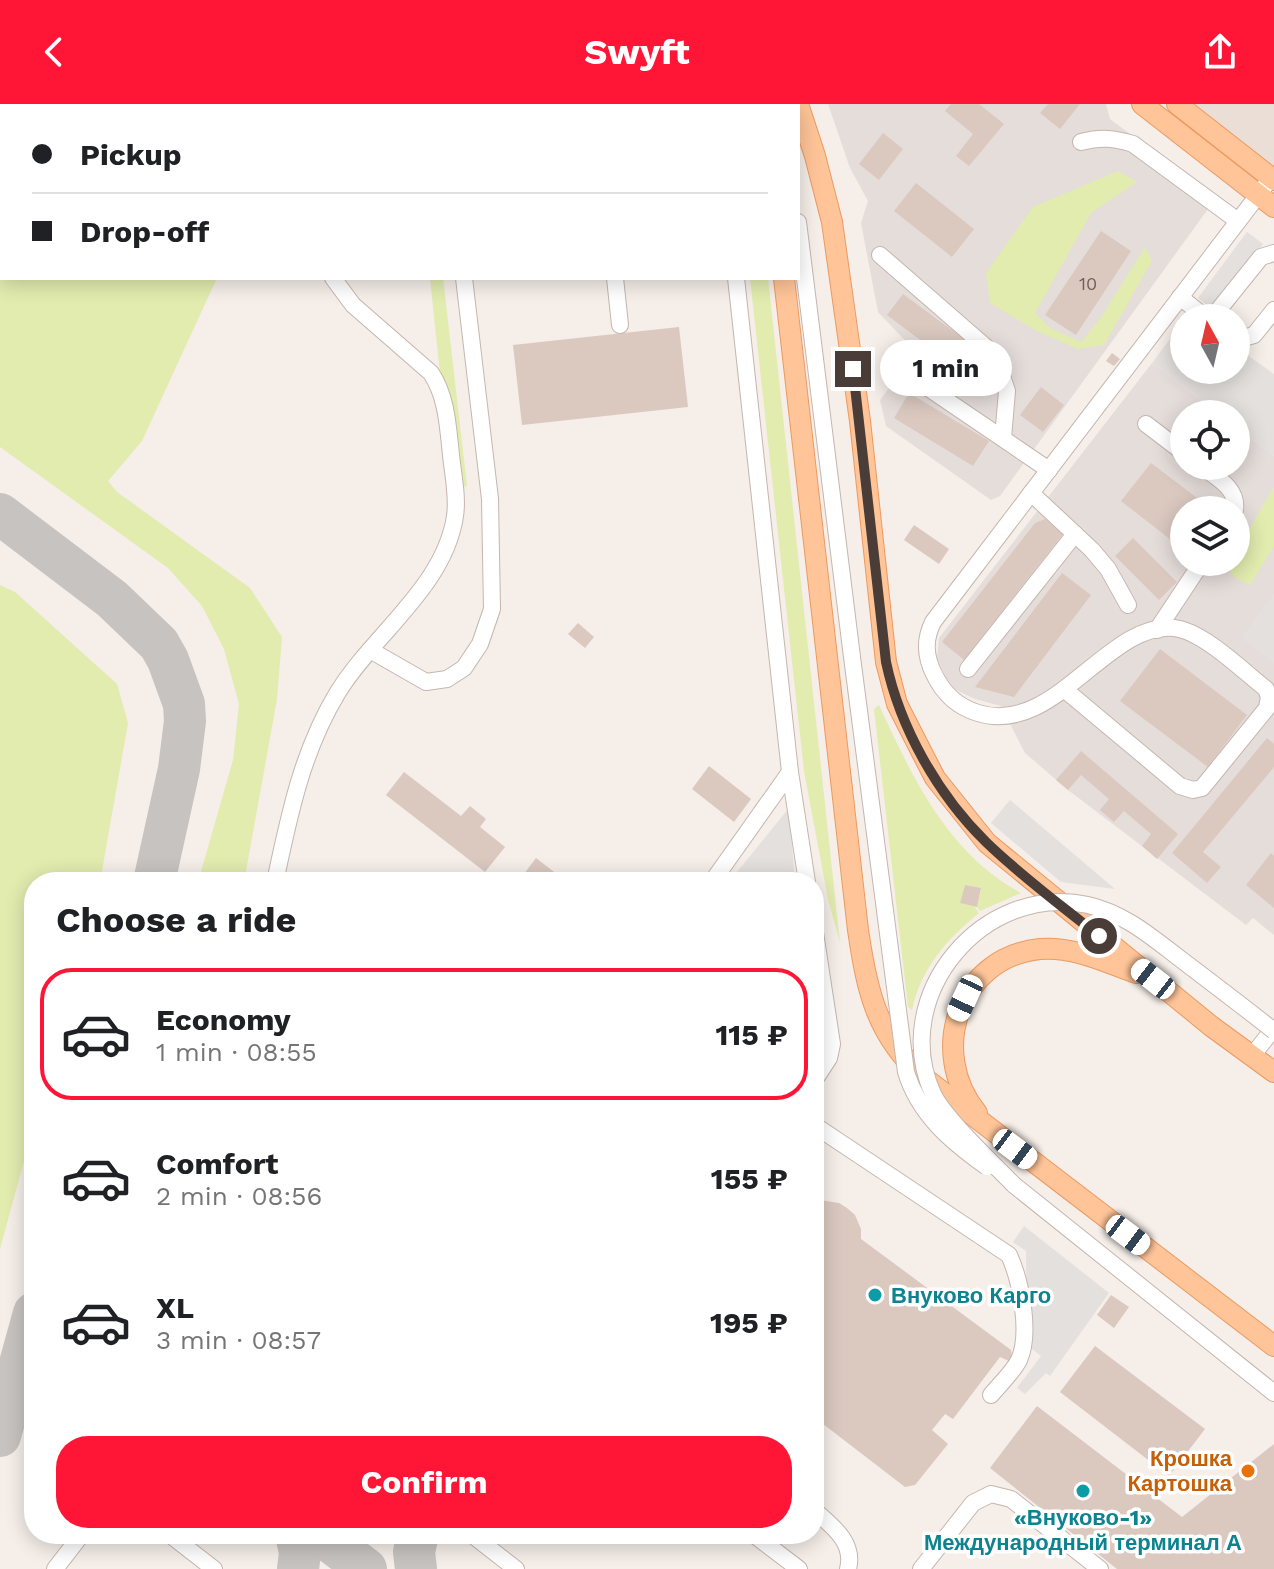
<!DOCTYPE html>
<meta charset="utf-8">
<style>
:root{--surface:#fff;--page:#f2f2f2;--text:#202124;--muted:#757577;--line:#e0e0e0;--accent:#ff1637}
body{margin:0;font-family:"Work Sans",sans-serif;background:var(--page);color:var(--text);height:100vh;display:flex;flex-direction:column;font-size:30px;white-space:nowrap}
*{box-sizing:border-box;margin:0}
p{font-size:26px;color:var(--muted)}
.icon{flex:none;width:44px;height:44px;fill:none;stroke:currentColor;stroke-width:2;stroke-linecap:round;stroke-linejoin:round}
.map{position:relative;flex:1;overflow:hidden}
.sheet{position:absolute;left:24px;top:768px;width:800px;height:672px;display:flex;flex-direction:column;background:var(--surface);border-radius:32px;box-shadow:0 4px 20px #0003}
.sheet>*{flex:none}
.top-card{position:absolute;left:0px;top:0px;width:800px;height:176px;box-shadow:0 4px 20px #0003;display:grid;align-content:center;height:176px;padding:0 32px;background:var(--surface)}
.needle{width:52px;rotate:352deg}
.fabs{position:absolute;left:1170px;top:200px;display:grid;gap:16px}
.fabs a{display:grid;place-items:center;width:80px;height:80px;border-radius:50%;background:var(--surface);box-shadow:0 4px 20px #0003;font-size:40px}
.end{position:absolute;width:36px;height:36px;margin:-18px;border:10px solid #4a3d37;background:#fff;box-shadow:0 0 0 4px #fff}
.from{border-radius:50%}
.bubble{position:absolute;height:56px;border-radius:28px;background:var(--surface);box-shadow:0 4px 20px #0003;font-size:26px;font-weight:700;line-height:56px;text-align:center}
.car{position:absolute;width:24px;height:48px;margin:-24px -12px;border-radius:10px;box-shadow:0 0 6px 2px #0007;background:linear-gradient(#fff 24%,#345 0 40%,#fff 0 76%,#345 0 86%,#fff 0)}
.top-card b{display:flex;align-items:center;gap:28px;height:76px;font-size:30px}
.top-card b+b{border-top:2px solid var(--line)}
.top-card i{width:20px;height:20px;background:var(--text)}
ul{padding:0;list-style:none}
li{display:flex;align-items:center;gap:24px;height:132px;margin:0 16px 12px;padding:0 16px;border:4px solid transparent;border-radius:32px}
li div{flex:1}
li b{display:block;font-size:30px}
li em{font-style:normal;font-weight:700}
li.active{border-color:var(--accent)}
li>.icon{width:72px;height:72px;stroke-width:1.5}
h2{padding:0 32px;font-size:36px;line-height:96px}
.primary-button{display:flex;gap:16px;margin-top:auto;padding:16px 32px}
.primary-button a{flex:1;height:92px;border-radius:32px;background:var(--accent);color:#fff;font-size:32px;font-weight:700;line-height:92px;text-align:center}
header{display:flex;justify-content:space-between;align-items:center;height:104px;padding:0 32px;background:var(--accent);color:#fff;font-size:36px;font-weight:700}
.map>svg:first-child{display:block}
.residential{fill:#eaded7}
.industrial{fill:#e5ddda;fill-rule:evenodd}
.green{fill:#e2ecaf}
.parking{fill:#e4e0de}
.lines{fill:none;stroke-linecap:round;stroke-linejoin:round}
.taxiway{stroke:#c6c3c0;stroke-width:42}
.building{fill:#dbc9c0}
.minor-casing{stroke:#c5b6ae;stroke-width:18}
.major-casing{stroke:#ec9a60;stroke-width:22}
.minor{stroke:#fff;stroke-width:16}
.major{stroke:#ffc498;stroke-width:20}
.minor-bridge-casing{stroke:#c5b6ae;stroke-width:18;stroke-linecap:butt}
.minor-bridge{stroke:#fff;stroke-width:16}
.route{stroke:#4a3d37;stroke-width:10}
.culture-dot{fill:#0f9aa8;stroke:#fff;stroke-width:3}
.food-dot{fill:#e8710a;stroke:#fff;stroke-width:3}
.labels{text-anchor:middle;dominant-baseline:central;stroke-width:7;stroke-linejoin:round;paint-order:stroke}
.number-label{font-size:18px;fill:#6e6059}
.culture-label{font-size:22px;font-weight:bold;fill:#0d838f;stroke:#fff;text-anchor:start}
.food-label{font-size:22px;font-weight:bold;fill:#c56008;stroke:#fff;text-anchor:end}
</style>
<header><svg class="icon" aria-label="back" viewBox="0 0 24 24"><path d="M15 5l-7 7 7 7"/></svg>Swyft<svg class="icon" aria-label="share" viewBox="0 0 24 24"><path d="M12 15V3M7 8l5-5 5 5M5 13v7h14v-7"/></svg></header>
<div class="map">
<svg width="1274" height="1465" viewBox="0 0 1274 1465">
<rect width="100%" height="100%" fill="#f5eee9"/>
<!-- residential -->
<polygon class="residential" points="1195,0 1274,0 1274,63"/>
<!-- industrial -->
<g class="industrial">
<polygon points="828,0 1106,0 1110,15 1216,94 1000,392 991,396 886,322 880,296 916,248 878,208 861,119 868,97 850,64"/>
<path d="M1152,259L1219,310H1184V362H1236V323L1274,352V831L1253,814L1246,821L1068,686L1025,649L1001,602L975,595L956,586L946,574L937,553L939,534ZM1184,406H1236V458H1184Z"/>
</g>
<!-- green -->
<g class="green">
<polygon points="0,0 295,0 2,2 2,174 217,174 142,337 108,377 117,388 250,484 282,533 277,595 244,778 198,778 233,656 239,600 224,545 202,502 168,464 0,343"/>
<polygon points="1118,67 1137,78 1091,109 1035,209 1051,225 1082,238 1102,212 1145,143 1152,157 1104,241 1078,245 1035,226 990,199 986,169 1033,103"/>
<polygon points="430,174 443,174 467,382 452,385"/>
<polygon points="750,174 768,174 840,839 828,795 804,667"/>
<polygon points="1274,383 1274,442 1250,481 1235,474 1227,464 1230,458 1236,458 1236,447"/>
<polygon points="0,481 15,488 117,580 128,619 100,778 34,778 34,1020 0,1145"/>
<path d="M879,601C912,673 948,750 1021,789L980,807L977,803L981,785L965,781L961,799L974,802L979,809C947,835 921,864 912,906L908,903L874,605Z"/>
</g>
<!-- parking -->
<g class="parking">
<polygon points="1247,128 1263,140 1213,206 1198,194"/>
<polygon points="1181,220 1184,222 1184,266 1236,266 1236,243 1274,270 1274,352 1236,323 1236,310 1219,310 1152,259"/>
<polygon points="1274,490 1274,559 1241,534"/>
<polygon points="1010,696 1115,785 1061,778 991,719"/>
<polygon points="789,704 795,778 729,778"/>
<polygon points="1024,1122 1109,1189 1050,1272 1046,1269 1025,1290 1017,1284 1041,1252 1027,1241 1026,1147 1013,1138"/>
</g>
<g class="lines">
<!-- taxiway -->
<g class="taxiway">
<polyline points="0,410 112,495 159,540 168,556 184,600 185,617 179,665 154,778"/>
<polyline points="0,1332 34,1209"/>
<polyline points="296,1430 300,1449 298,1465"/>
<polyline points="320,1430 366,1465"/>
<polyline points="416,1465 414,1448 418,1430"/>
</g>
</g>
<!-- building -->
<g class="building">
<polygon points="951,0 979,0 1004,20 969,62 956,52 973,30 945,7"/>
<polygon points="1048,0 1080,0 1060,25 1040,9"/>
<polygon points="883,29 903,45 879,76 859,60"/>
<polygon points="916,79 974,125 952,153 894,107"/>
<polygon points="1101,127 1131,147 1076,231 1045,211"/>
<polygon points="903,190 968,238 952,260 887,211"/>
<polygon points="679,223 688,303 522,321 513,241"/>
<polygon points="1112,249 1120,255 1114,262 1106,257"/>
<polygon points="1041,283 1064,301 1043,328 1020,311"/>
<polygon points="909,289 989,337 973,362 894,314"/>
<polygon points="1151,359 1213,406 1184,406 1184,446 1121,397"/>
<polygon points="1045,415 1063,430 964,556 942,538 1035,419"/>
<polygon points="914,421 949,445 939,460 904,436"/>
<polygon points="1133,434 1177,478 1159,496 1115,452"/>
<polygon points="1062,469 1091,491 1014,593 975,583"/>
<polygon points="578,519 594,533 585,544 568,530"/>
<polygon points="1160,545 1247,611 1208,663 1120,597"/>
<polygon points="1267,634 1274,640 1274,663 1203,748 1221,763 1207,779 1172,749"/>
<polygon points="1081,647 1178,730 1157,755 1142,742 1151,730 1124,707 1114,718 1100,706 1109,695 1081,671 1068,686 1056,676"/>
<polygon points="709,662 751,695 734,718 692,685"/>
<polygon points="404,668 461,712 470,702 486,715 480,723 505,743 485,768 386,691"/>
<polygon points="1271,749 1274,752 1274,804 1246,781"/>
<polygon points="536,754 567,778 518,778"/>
<polygon points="965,781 981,784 977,803 960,799"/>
<polygon points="814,1095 839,1099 847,1104 855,1111 861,1125 861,1135 1011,1246 1012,1252 1009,1257 1000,1253 953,1315 945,1310 932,1326 948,1340 915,1381 905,1383 814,1313"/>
<polygon points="1111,1191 1129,1203 1114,1224 1097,1211"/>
<polygon points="1095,1242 1205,1325 1169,1372 1060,1288"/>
<polygon points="1037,1302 1182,1413 1274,1340 1274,1465 1117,1465 990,1364"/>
</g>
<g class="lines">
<defs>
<g id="minor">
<polyline points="445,0 446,2"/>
<polyline points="717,0 717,2"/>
<polyline points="321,2 322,0"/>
<path d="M1081,38C1101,33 1114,34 1133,40L1238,117"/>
<polyline points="798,118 852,553"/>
<polyline points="880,151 995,251 1007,287 1003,334"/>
<polyline points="615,174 620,221"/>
<polyline points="736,174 790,668 807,778"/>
<polyline points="1180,193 1206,214"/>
<polyline points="1212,214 1261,153 1274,149"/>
<polyline points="1236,236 1254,231 1274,206"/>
<polyline points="918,277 1049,366"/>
<polyline points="1146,320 1184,349"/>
<path d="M1201,362C1217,374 1238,384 1235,406"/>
<polyline points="1031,389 1092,446 1108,465 1128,501"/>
<polyline points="1157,526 1202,458"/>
<polyline points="370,546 426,578 447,575 464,564 480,540 492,505 490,395 464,174"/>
<polyline points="968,565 1075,430"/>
<path d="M1064,585L1180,682L1193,686L1202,684L1267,604L1269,593L1266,585C1243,567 1203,527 1174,524C1108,517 1054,633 978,609C958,603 943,589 934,570C925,552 924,536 933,518L1271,74"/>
<path d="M275,778C289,712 302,647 338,588C373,531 445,482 455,412C458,393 453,371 451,351C448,324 447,293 431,269L353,201L333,174"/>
<polyline points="712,778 790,668"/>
<polyline points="814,822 832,940 829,954 814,977"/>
<polyline points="1252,952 1274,924"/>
<path d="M814,1021L1009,1151C1021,1177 1031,1230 1019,1256C1013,1268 1000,1280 991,1291"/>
<polyline points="1014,1081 1274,1289"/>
<path d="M814,1406C832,1422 855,1438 848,1465"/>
<polyline points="169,1430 214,1465"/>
<polyline points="471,1430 516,1465"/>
<polyline points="753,1430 799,1465"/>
<polyline points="55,1465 82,1430"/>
<polyline points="921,1465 973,1399 991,1390 1011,1395 1100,1465"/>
</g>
<g id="major">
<polyline points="763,0 763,2"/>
<polyline points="798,0 815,52 832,118 860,317 886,558 897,600 935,674 987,739 1211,922 1274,968"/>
<polyline points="1142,0 1274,103"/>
<polyline points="1177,0 1274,76"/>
<path d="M784,174L858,826C867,887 876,930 923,973L1274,1242"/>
<path d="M977,1009C927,948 959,853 1040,845C1073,842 1105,858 1136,869"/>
</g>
</defs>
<!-- minor casing -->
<use href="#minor" class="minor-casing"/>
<!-- major casing -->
<use href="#major" class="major-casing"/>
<!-- minor -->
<use href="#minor" class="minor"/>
<!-- major -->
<use href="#major" class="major"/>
<defs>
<g id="minor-bridge">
<path d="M852,553L906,968C919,1011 952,1038 987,1063"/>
<path d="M1014,1081C993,1059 945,1015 933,990C888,891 984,778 1088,801C1127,810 1155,836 1187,860C1216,882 1245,904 1274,927"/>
</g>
</defs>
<!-- minor-bridge casing -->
<use href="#minor-bridge" class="minor-bridge-casing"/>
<!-- minor-bridge -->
<use href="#minor-bridge" class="minor-bridge"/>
</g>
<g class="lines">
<!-- route -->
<path class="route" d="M853,265L886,558C900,624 938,691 986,738C1021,772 1062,802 1099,832"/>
</g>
<!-- markers -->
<g class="culture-dot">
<circle cx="875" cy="1191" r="8"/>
<circle cx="1083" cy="1387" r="8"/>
</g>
<circle class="food-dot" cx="1248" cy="1367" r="8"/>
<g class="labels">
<!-- number labels -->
<g class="number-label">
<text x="1088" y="179">10</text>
</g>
<!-- culture labels -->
<g class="culture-label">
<text x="891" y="1191">Внуково Карго</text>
<text x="1083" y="1413" text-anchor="middle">«Внуково-1»<tspan x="1083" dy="25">Международный терминал А</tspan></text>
</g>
<!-- food labels -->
<g class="food-label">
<text x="1232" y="1354">Крошка<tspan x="1232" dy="25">Картошка</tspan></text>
</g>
</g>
</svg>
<div class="fabs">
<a><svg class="needle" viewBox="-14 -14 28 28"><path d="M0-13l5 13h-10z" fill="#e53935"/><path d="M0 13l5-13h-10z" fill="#757577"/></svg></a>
<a><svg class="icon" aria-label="locate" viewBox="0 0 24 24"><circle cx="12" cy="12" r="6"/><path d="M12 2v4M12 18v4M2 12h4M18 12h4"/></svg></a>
<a><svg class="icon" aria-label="layers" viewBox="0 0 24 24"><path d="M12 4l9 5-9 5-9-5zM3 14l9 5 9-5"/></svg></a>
</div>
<i class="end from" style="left:1099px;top:832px"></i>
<i class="end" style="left:853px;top:265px"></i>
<div class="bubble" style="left:880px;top:236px;width:132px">1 min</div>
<i class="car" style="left:1153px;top:875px;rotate:308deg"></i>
<i class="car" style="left:965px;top:894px;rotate:205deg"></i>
<i class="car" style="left:1015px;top:1045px;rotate:127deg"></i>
<i class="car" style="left:1128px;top:1131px;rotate:127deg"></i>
<div class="top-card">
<b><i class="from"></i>Pickup</b>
<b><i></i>Drop-off</b>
</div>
<section class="sheet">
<h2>Choose a ride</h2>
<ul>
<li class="active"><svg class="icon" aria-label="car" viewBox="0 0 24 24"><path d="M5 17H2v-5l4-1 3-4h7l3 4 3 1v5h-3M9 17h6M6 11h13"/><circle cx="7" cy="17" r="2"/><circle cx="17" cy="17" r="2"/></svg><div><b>Economy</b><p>1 min · 08:55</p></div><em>115 ₽</em></li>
<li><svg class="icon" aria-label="car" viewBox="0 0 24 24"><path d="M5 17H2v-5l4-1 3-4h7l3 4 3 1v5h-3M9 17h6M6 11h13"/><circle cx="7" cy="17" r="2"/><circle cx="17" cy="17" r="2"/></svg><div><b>Comfort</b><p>2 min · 08:56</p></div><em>155 ₽</em></li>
<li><svg class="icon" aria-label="car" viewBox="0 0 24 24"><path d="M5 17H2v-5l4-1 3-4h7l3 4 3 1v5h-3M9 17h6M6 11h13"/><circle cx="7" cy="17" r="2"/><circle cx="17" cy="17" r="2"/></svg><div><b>XL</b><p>3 min · 08:57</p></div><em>195 ₽</em></li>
</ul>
<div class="primary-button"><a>Confirm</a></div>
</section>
</div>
